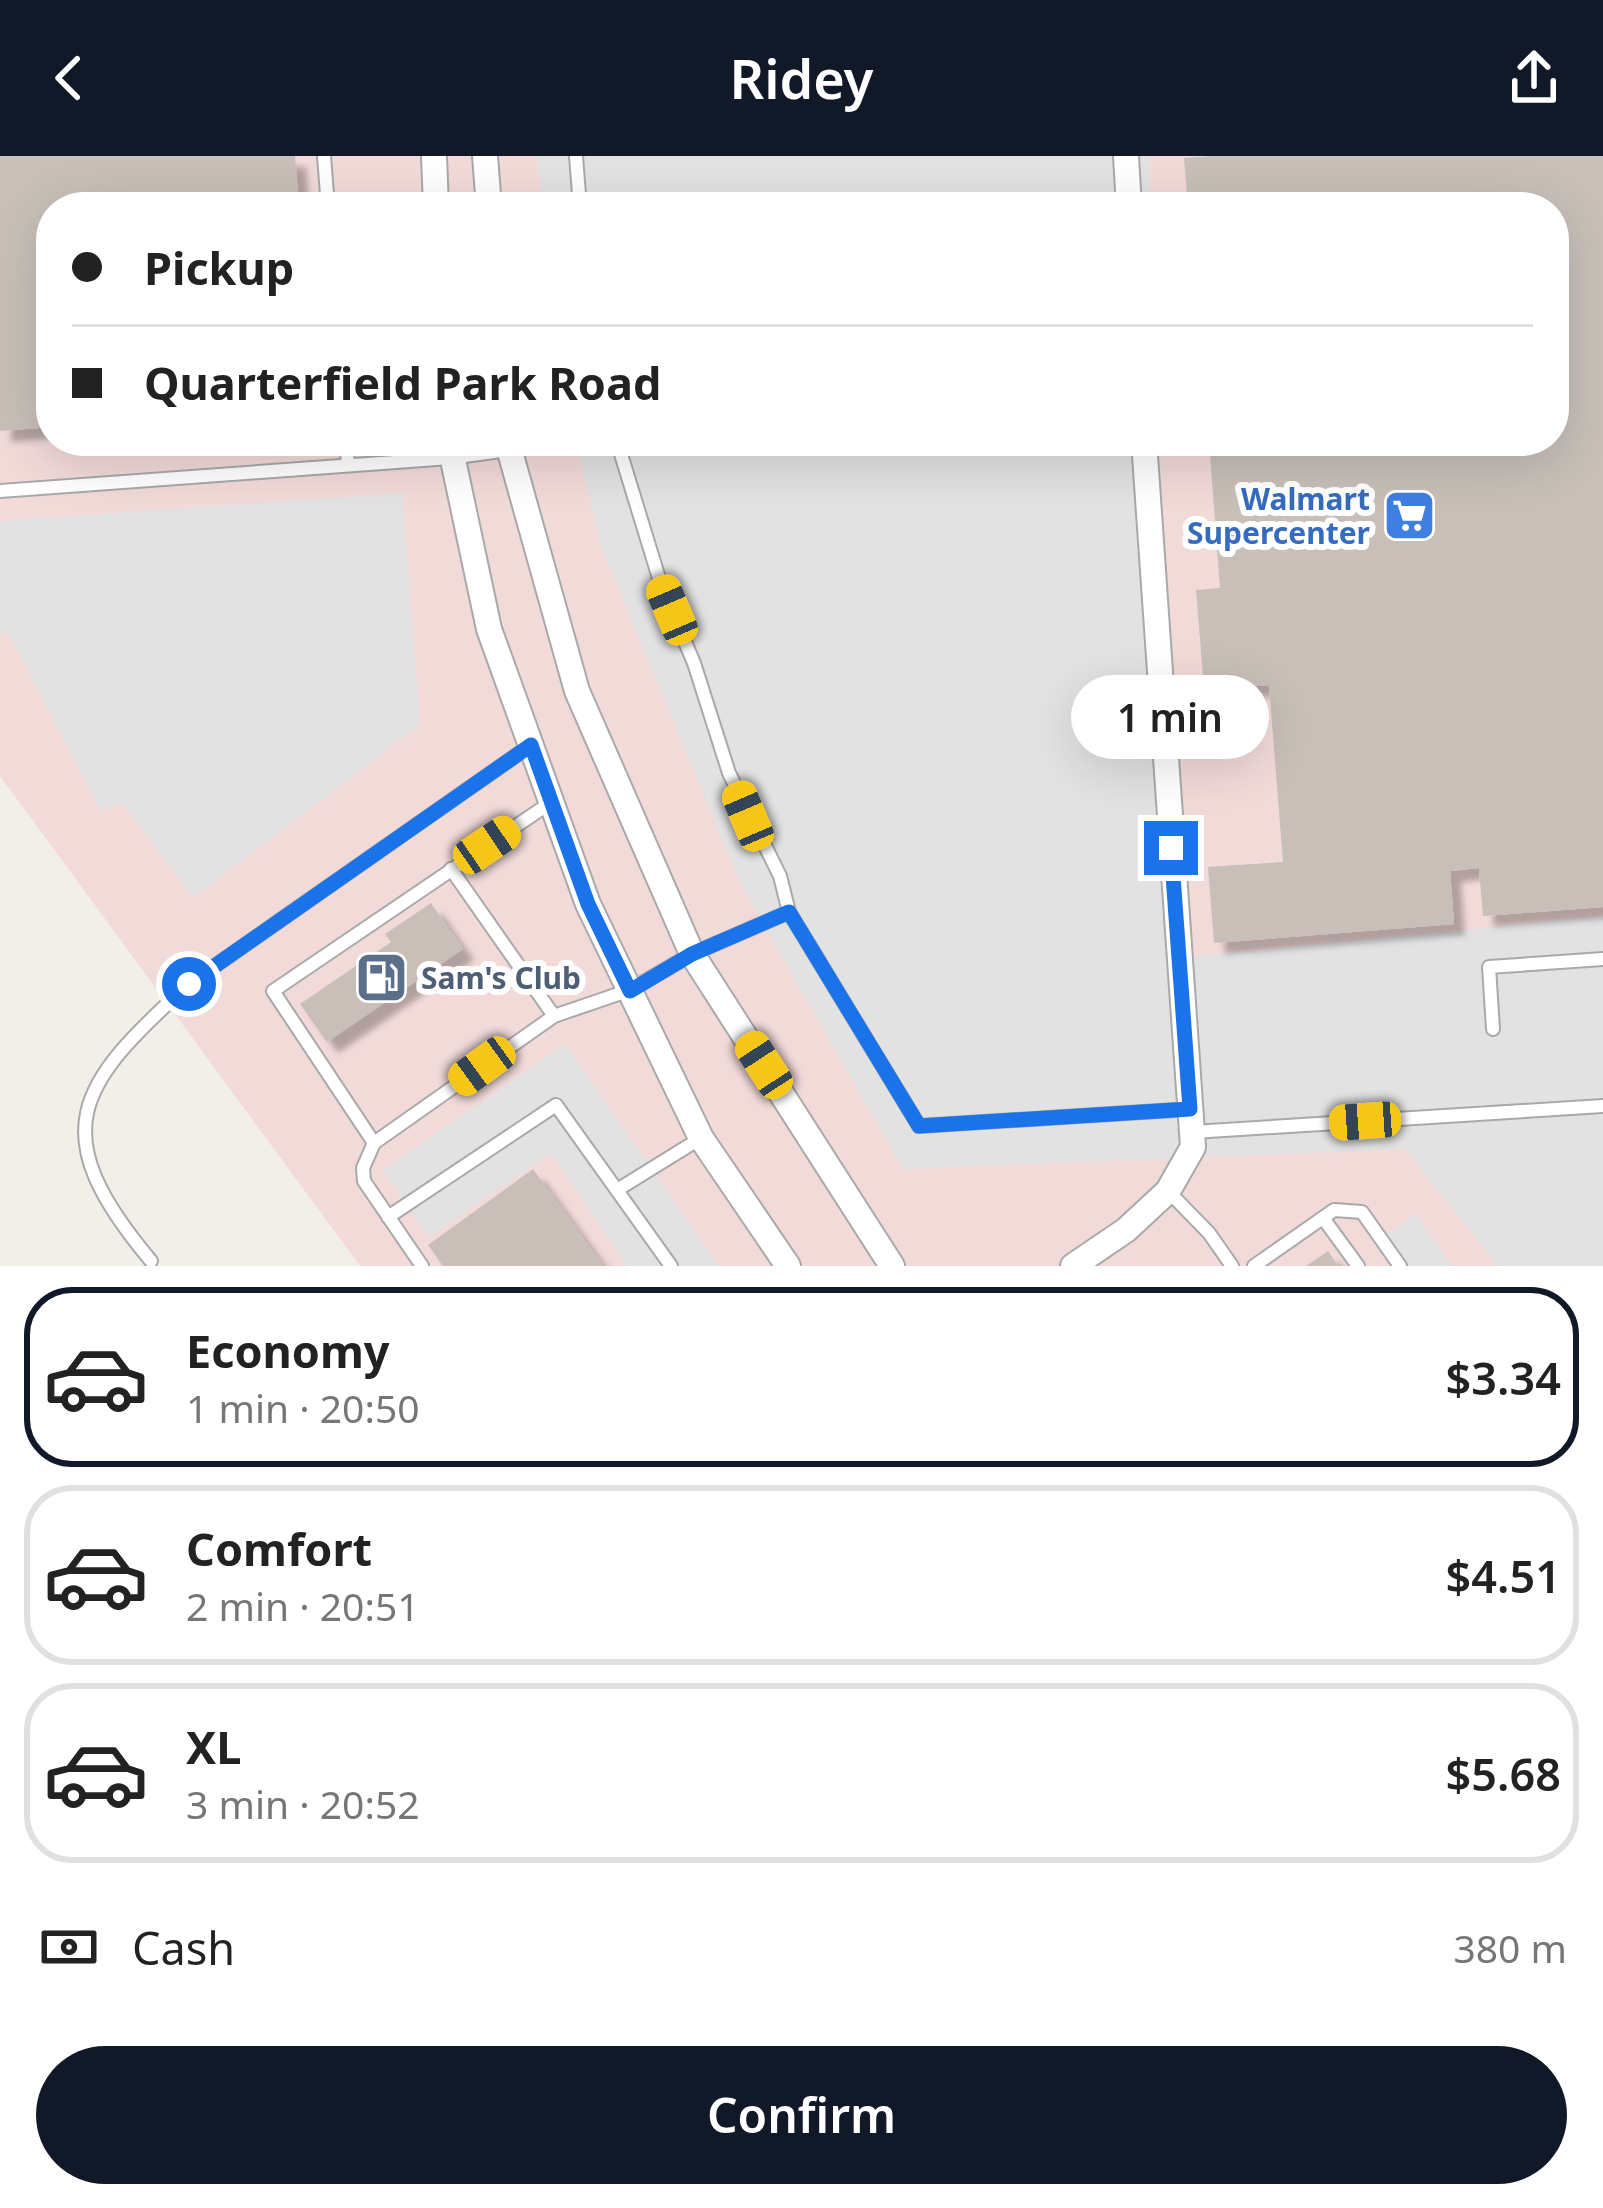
<!DOCTYPE html>
<meta charset="utf-8">
<style>
:root{--surface:#fff;--page:#f2f2f2;--text:#222;--muted:#767676;--line:#e0e0e0;--accent:#111827}
body{margin:0;font-family:"Noto Sans",sans-serif;background:var(--page);color:var(--text);height:100vh;display:flex;flex-direction:column;font-size:45px;white-space:nowrap}
*{box-sizing:border-box;margin:0}
p{font-size:39px;color:var(--muted)}
.icon{flex:none;width:66px;height:66px;fill:none;stroke:currentColor;stroke-width:2;stroke-linecap:round;stroke-linejoin:round}
.map{position:relative;height:1110px;overflow:hidden}
.sheet{display:flex;flex-direction:column;background:var(--surface);flex:1}
.sheet>*{flex:none}
.guide{position:absolute;left:36px;top:36px;width:1533px;height:264px;border-radius:48px;box-shadow:0 12px 48px #0002;display:grid;align-content:center;height:264px;padding:0 36px;background:var(--surface)}
.end{position:absolute;width:54px;height:54px;margin:-27px;border:15px solid #1a73e8;background:#fff;box-shadow:0 0 0 6px #fff}
.from{border-radius:50%}
.bubble{position:absolute;height:84px;border-radius:42px;background:var(--surface);box-shadow:0 12px 48px #0002;font-size:39px;font-weight:600;line-height:84px;text-align:center}
.car{position:absolute;width:36px;height:72px;margin:-36px -18px;border-radius:15px;box-shadow:0 0 9px 3px #0007;background:linear-gradient(#f5c518 24%,#345 0 40%,#f5c518 0 76%,#345 0 86%,#f5c518 0)}
.guide b{display:flex;align-items:center;gap:42px;height:114px;font-size:45px}
.guide b+b{border-top:3px solid var(--line)}
.guide i{width:30px;height:30px;background:var(--text)}
ul{padding:21px 0 0;list-style:none}
li{display:flex;align-items:center;gap:36px;height:180px;margin:0 24px 18px;padding:0 12px;border:6px solid var(--line);border-radius:48px}
li div{flex:1}
li b{display:block;font-size:45px}
li em{font-style:normal;font-weight:600}
li.on{border-color:var(--accent)}
li>.icon{width:108px;height:108px;stroke-width:1.5}
.pay{display:flex;align-items:center;gap:30px;height:132px;padding:0 36px;font-size:45px}
.pay p{margin-inline-start:auto}
.cta{display:flex;gap:24px;margin-top:auto;padding:24px 36px}
.cta a{flex:1;height:138px;border-radius:72px;background:var(--accent);color:#fff;font-size:48px;font-weight:600;line-height:138px;text-align:center}
header{display:flex;justify-content:space-between;align-items:center;height:156px;padding:0 36px;background:var(--accent);color:#fff;font-size:54px;font-weight:600}
.map>svg:first-child{display:block}
.commercial{fill:#f2dad9;fill-rule:evenodd}
.parking{fill:#e2e2e2}
.building{fill:#c7bfb8;filter:url(#shadow)}
.lines{fill:none;stroke-linecap:round;stroke-linejoin:round}
.service-casing{stroke:#a9a9a9;stroke-width:16}
.minor-casing{stroke:#a9a9a9;stroke-width:28}
.service{stroke:#fff;stroke-width:12}
.minor{stroke:#fff;stroke-width:24}
.route{stroke:#1a73e8;stroke-width:15}
.labels{text-anchor:middle;dominant-baseline:central;stroke-width:12;stroke-linejoin:round;paint-order:stroke}
.shop-label{font-size:30px;font-weight:bold;fill:#366cbe;stroke:#fff;text-anchor:end}
.service-label{font-size:30px;font-weight:bold;fill:#4e5e75;stroke:#fff;text-anchor:start}
</style>
<header><svg class="icon" aria-label="back" viewBox="0 0 24 24"><path d="M15 5l-7 7 7 7"/></svg>Ridey<svg class="icon" aria-label="share" viewBox="0 0 24 24"><path d="M12 15V3M7 8l5-5 5 5M5 13v7h14v-7"/></svg></header>
<div class="map">
<svg width="1603" height="1110" viewBox="0 0 1603 1110">
<defs>
<filter id="shadow"><feDropShadow dx="11" dy="11" stdDeviation="3" flood-color="#0004"/></filter>
</defs>
<rect width="100%" height="100%" fill="#f2efe9"/>
<!-- commercial -->
<path class="commercial" d="M0,0H1603V1110H360L0,620ZM51,51H1554V285H51Z"/>
<!-- parking -->
<g class="parking">
<polygon points="537,0 1149,0 1151,51 542,51"/>
<polygon points="576,285 1160,285 1179,802 1603,760 1603,1110 1498,1110 1405,993 903,1013 741,729 602,393"/>
<polygon points="402,337 420,569 193,742 122,647 101,655 8,477 0,477 0,365"/>
<polygon points="565,888 719,1110 627,1110 551,997 429,1081 383,1014"/>
<polygon points="1416,1058 1452,1110 1404,1110 1384,1080"/>
</g>
<!-- building -->
<g class="building">
<polygon points="0,0 295,0 299,51 51,51 51,271 0,275"/>
<polygon points="1212,0 1603,0 1603,751 1483,760 1479,712 1450,715 1454,768 1214,787 1208,711 1283,706 1269,529 1204,533 1196,434 1220,432 1209,285 1554,285 1554,51 1188,51 1184,2"/>
<polygon points="431,747 463,793 327,886 300,848 391,786 385,778"/>
<polygon points="533,1013 603,1110 443,1110 428,1089"/>
<polygon points="1328,1095 1338,1110 1306,1110"/>
</g>
<g class="lines">
<defs>
<g id="service">
<polyline points="324,0 328,51"/>
<polyline points="576,0 580,51"/>
<polyline points="346,285 348,309"/>
<polyline points="617,285 662,432 694,507 729,617 780,720 789,756 919,970 1190,953"/>
<polyline points="0,335 450,302 508,294"/>
<polyline points="550,647 273,835 374,987 554,860 630,834 692,798 789,756"/>
<polyline points="451,713 554,860"/>
<polyline points="1493,873 1489,811 1603,803"/>
<polyline points="1193,976 1603,950"/>
<polyline points="374,987 363,1012 364,1025 422,1110"/>
<polyline points="617,1034 701,982"/>
<polyline points="1168,1035 1209,1077 1232,1110"/>
<polyline points="388,1061 556,949 671,1110"/>
<polyline points="1323,1062 1358,1110"/>
<path d="M151,1105C43,976 76,930 189,828L531,589"/>
<polyline points="1254,1110 1334,1054 1362,1056 1400,1110"/>
</g>
<g id="minor">
<polyline points="434,0 436,51"/>
<polyline points="485,0 489,51"/>
<polyline points="1126,0 1129,51"/>
<polyline points="449,285 489,473 588,748 701,982 788,1110"/>
<polyline points="507,285 577,535 692,798 892,1110"/>
<polyline points="1073,1110 1126,1074 1168,1035 1193,991 1144,285"/>
</g>
</defs>
<!-- service casing -->
<use href="#service" class="service-casing"/>
<!-- minor casing -->
<use href="#minor" class="minor-casing"/>
<!-- service -->
<use href="#service" class="service"/>
<!-- minor -->
<use href="#minor" class="minor"/>
</g>
<g class="lines">
<!-- route -->
<polyline class="route" points="189,828 531,589 588,748 630,835 692,798 789,756 919,970 1190,953 1171,692"/>
</g>
<!-- icons -->
<defs>
<symbol id="supermarket-square" viewBox="-11 -11 22 22"><rect x="-9" y="-9" width="18" height="18" rx="4" fill="#3f7fe0" stroke="#fff"/><path d="M-6-5.5h2.5l.6 2H6L4.5 2H-2.5L-4.4-4H-6ZM-1.5 3.2a1.3 1.3 0 1 0 .1 0ZM3 3.2a1.3 1.3 0 1 0 .1 0Z" fill="#fff"/></symbol>
<symbol id="fuel-square" viewBox="-11 -11 22 22"><rect x="-9" y="-9" width="18" height="18" rx="4" fill="#5c6f8a" stroke="#fff"/><path d="M-5.5-6h7V0h2V4h1.3V-2.5L3-4.5l.8-.8L6-3V5H2.5V1h-1V6h-7ZM-4.2-4.7v3.2H.2V-4.7Z" fill="#fff"/></symbol>
</defs>
<g fill-rule="evenodd">
<use href="#supermarket-square" x="1380" y="330" width="59" height="59"/>
<use href="#fuel-square" x="352" y="792" width="59" height="59"/>
</g>
<g class="labels">
<!-- shop labels -->
<g class="shop-label">
<text x="1370" y="342">Walmart<tspan x="1370" dy="34">Supercenter</tspan></text>
</g>
<!-- service labels -->
<g class="service-label">
<text x="421" y="821">Sam's Club</text>
</g>
</g>
</svg>
<i class="end from" style="left:189px;top:828px"></i>
<i class="end" style="left:1171px;top:692px"></i>
<div class="bubble" style="left:1071px;top:519px;width:198px">1 min</div>
<i class="car" style="left:672px;top:454px;rotate:337deg"></i>
<i class="car" style="left:748px;top:660px;rotate:337deg"></i>
<i class="car" style="left:487px;top:689px;rotate:56deg"></i>
<i class="car" style="left:764px;top:909px;rotate:327deg"></i>
<i class="car" style="left:482px;top:910px;rotate:234deg"></i>
<i class="car" style="left:1365px;top:965px;rotate:266deg"></i>
<div class="guide">
<b><i class="from"></i>Pickup</b>
<b><i></i>Quarterfield Park Road</b>
</div>
</div>
<section class="sheet">
<ul>
<li class="on"><svg class="icon" aria-label="car" viewBox="0 0 24 24"><path d="M5 17H2v-5l4-1 3-4h7l3 4 3 1v5h-3M9 17h6M6 11h13"/><circle cx="7" cy="17" r="2"/><circle cx="17" cy="17" r="2"/></svg><div><b>Economy</b><p>1 min · 20:50</p></div><em>$3.34</em></li>
<li><svg class="icon" aria-label="car" viewBox="0 0 24 24"><path d="M5 17H2v-5l4-1 3-4h7l3 4 3 1v5h-3M9 17h6M6 11h13"/><circle cx="7" cy="17" r="2"/><circle cx="17" cy="17" r="2"/></svg><div><b>Comfort</b><p>2 min · 20:51</p></div><em>$4.51</em></li>
<li><svg class="icon" aria-label="car" viewBox="0 0 24 24"><path d="M5 17H2v-5l4-1 3-4h7l3 4 3 1v5h-3M9 17h6M6 11h13"/><circle cx="7" cy="17" r="2"/><circle cx="17" cy="17" r="2"/></svg><div><b>XL</b><p>3 min · 20:52</p></div><em>$5.68</em></li>
</ul>
<div class="pay"><svg class="icon" aria-label="cash" viewBox="0 0 24 24"><path d="M3 7h18v10H3z"/><circle cx="12" cy="12" r="2"/></svg>Cash<p>380 m</p></div>
<div class="cta"><a>Confirm</a></div>
</section>
